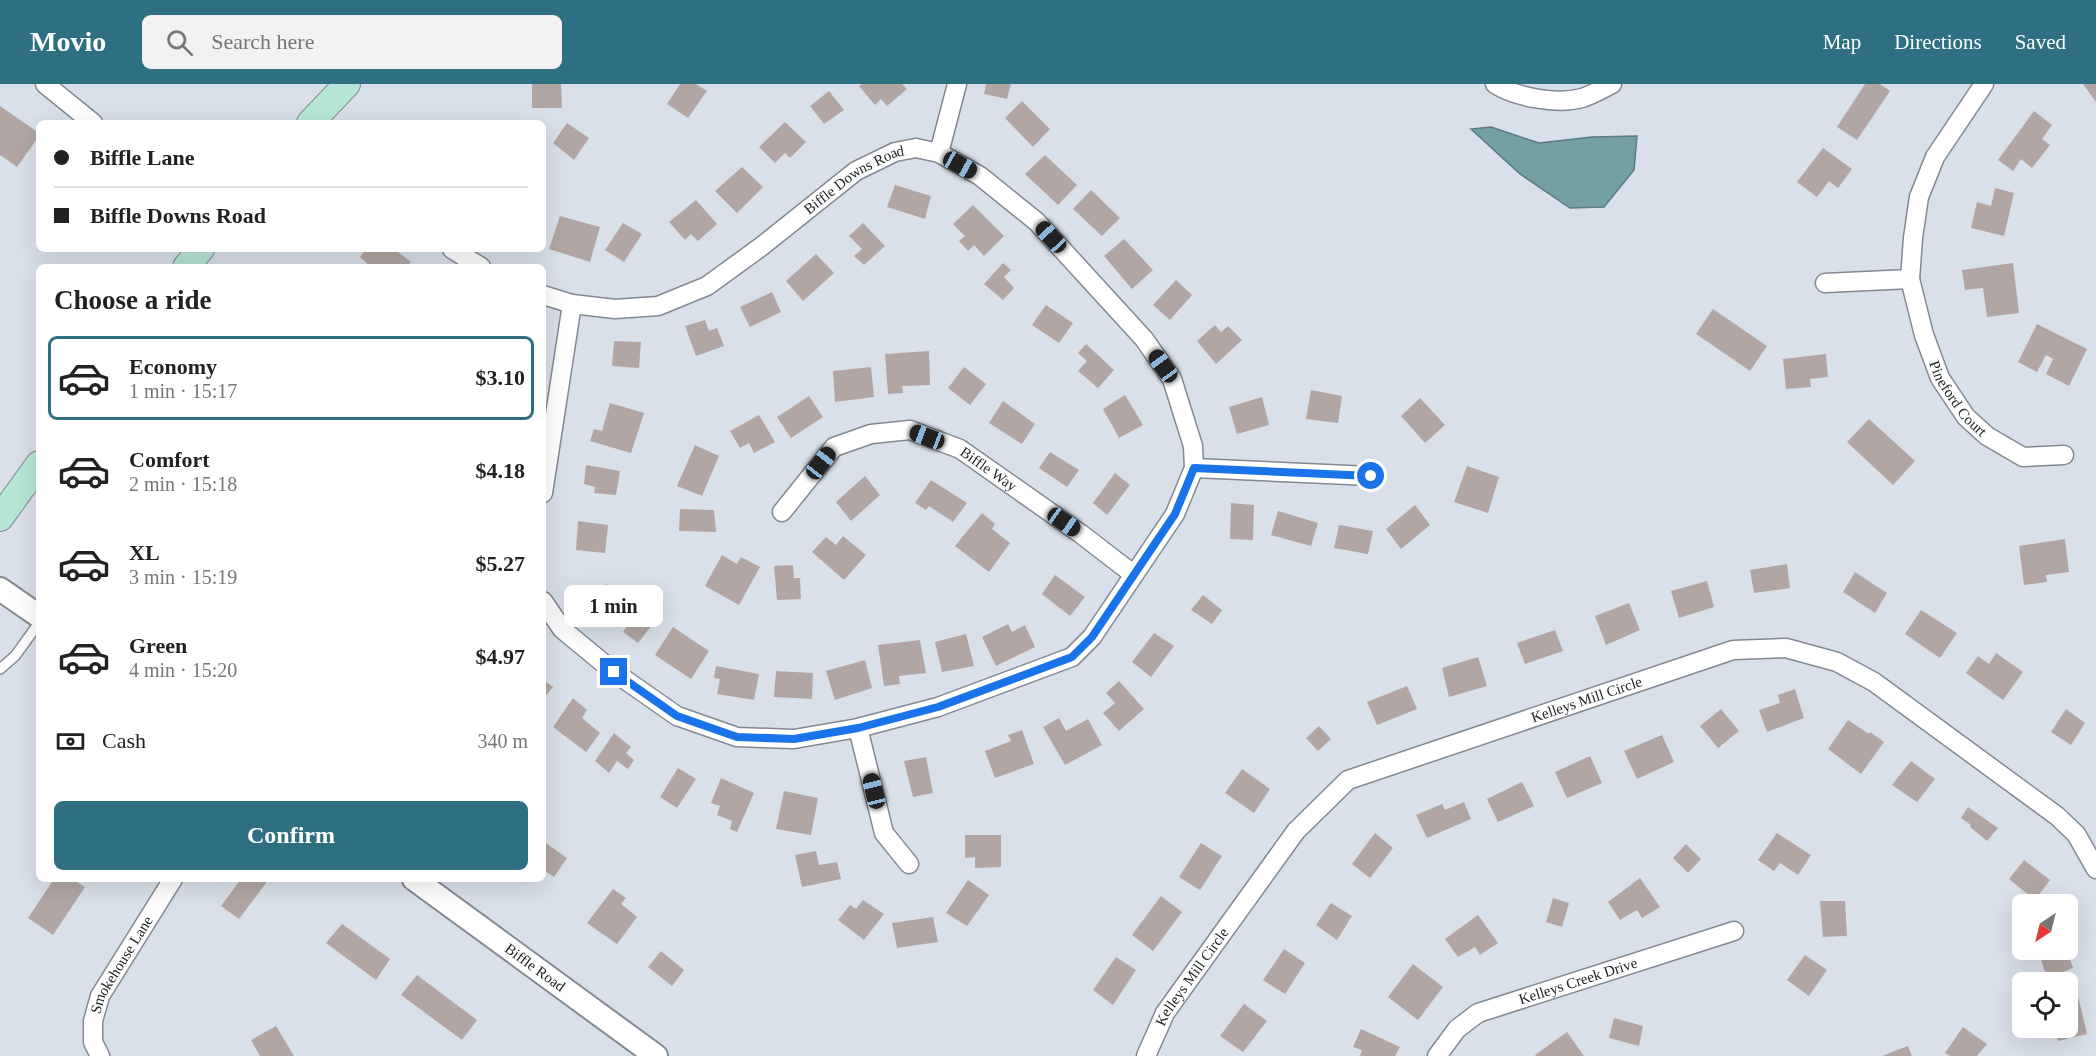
<!DOCTYPE html>
<meta charset="utf-8">
<style>
:root{--surface:#fff;--page:#f2f2f2;--text:#222;--muted:#767676;--line:#e0e0e0;--accent:#2e7082}
body{margin:0;font-family:Georgia,serif;background:var(--page);color:var(--text);height:100vh;display:flex;flex-direction:column;font-size:22px;white-space:nowrap}
*{box-sizing:border-box;margin:0}
p{font-size:20px;color:var(--muted)}
.icon{flex:none;width:33px;height:33px;fill:none;stroke:currentColor;stroke-width:2;stroke-linecap:round;stroke-linejoin:round}
.map{position:relative;flex:1;overflow:hidden}
.details{position:absolute;left:36px;top:180px;width:510px;height:618px;display:flex;flex-direction:column;background:var(--surface);border-radius:9px;box-shadow:0 6px 24px #0002}
.details>*{flex:none}
.top-card{position:absolute;left:36px;top:36px;width:510px;height:132px;border-radius:9px;box-shadow:0 6px 24px #0002;display:grid;align-content:center;height:132px;padding:0 18px;background:var(--surface)}
.needle{width:39px;rotate:215deg}
.controls{position:absolute;left:2012px;top:810px;display:grid;gap:12px}
.controls a{display:grid;place-items:center;width:66px;height:66px;border-radius:9px;background:var(--surface);box-shadow:0 6px 24px #0002;font-size:30px}
.end{position:absolute;width:27px;height:27px;margin:-14px;border:8px solid #1a73e8;background:#fff;box-shadow:0 0 0 3px #fff}
.from{border-radius:50%}
.bubble{position:absolute;height:42px;border-radius:9px;background:var(--surface);box-shadow:0 6px 24px #0002;font-size:20px;font-weight:800;line-height:42px;text-align:center}
.car{position:absolute;width:18px;height:36px;margin:-18px -9px;border-radius:8px;box-shadow:0 0 4px 2px #0007;background:linear-gradient(#222 24%,#8ab4d8 0 40%,#222 0 76%,#8ab4d8 0 86%,#222 0)}
.top-card b{display:flex;align-items:center;gap:21px;height:57px;font-size:22px}
.top-card b+b{border-top:2px solid var(--line)}
.top-card i{width:15px;height:15px;background:var(--text)}
ul{padding:0;list-style:none}
li{display:flex;align-items:center;gap:18px;height:84px;margin:0 12px 9px;padding:0 6px;border:3px solid transparent;border-radius:9px}
li div{flex:1}
li b{display:block;font-size:22px}
li em{font-style:normal;font-weight:800}
li.selected{border-color:var(--accent)}
li>.icon{width:54px;height:54px;stroke-width:1.5}
h2{padding:0 18px;font-size:27px;line-height:72px}
.pay{display:flex;align-items:center;gap:15px;height:66px;padding:0 18px;font-size:22px}
.pay p{margin-inline-start:auto}
.primary-button{display:flex;gap:12px;margin-top:auto;padding:12px 18px}
.primary-button a{flex:1;height:69px;border-radius:9px;background:var(--accent);color:#fff;font-size:24px;font-weight:800;line-height:69px;text-align:center}
header{display:flex;align-items:center;gap:36px;box-sizing:border-box;height:84px;padding:0 30px;background:var(--accent);color:#fff}
header strong{font-size:28px}
nav{display:flex;gap:33px;margin-inline-start:auto;font-size:21px}
.search{width:420px;height:54px;background:var(--page);display:flex;align-items:center;gap:15px;box-sizing:border-box;padding:0 21px;border-radius:9px;color:var(--muted);font-size:22px}
.map>svg:first-child{display:block}
.water{fill:#74a0a4;stroke:#5c7b7f;stroke-width:1.5}
.building{fill:#b1a6a4}
.lines{fill:none;stroke-linecap:round;stroke-linejoin:round}
.service-casing{stroke:#838991;stroke-width:12}
.minor-casing{stroke:#838991;stroke-width:21}
.tertiary-casing{stroke:#838991;stroke-width:26}
.secondary-casing{stroke:#838991;stroke-width:28}
.service{stroke:#fff;stroke-width:9}
.minor{stroke:#fff;stroke-width:18}
.tertiary{stroke:#fff;stroke-width:22}
.secondary{stroke:#b7e6d7;stroke-width:26}
.route{stroke:#1a73e8;stroke-width:8}
.labels{text-anchor:middle;dominant-baseline:central;stroke-width:5;stroke-linejoin:round;paint-order:stroke}
.street-label{font-size:15px;fill:#232629;stroke:#e7edf6}
</style>
<header>
<strong>Movio</strong>
<div class="search"><svg class="icon" aria-label="search" viewBox="0 0 24 24"><circle cx="10" cy="10" r="6"/><path d="M15 15l6 6"/></svg>Search here</div>
<nav><a>Map</a><a>Directions</a><a>Saved</a></nav>
</header>
<div class="map">
<svg width="2096" height="972" viewBox="0 0 2096 972">
<rect width="100%" height="100%" fill="#dae0e9"/>
<!-- water -->
<polygon class="water" points="1491,43 1539,59 1592,53 1637,52 1634,86 1604,123 1570,124 1520,90 1471,45"/>
<!-- building -->
<g class="building">
<polygon points="532,0 561,0 562,24 532,24"/>
<polygon points="680,0 696,0 707,7 688,34 667,20"/>
<polygon points="862,0 902,0 907,5 887,22 881,15 875,21 859,2"/>
<polygon points="986,0 1011,0 1007,15 984,10"/>
<polygon points="1865,0 1880,0 1890,7 1857,56 1837,43"/>
<polygon points="2083,0 2096,0 2096,18"/>
<polygon points="829,7 844,26 824,40 810,22"/>
<polygon points="1022,17 1050,45 1033,63 1005,34"/>
<polygon points="0,22 39,49 39,52 17,83 0,71"/>
<polygon points="2034,27 2052,41 2042,55 2050,61 2032,84 2021,75 2013,87 1998,76"/>
<polygon points="785,38 806,58 790,74 785,69 775,79 759,63"/>
<polygon points="567,39 589,54 574,76 553,59"/>
<polygon points="1823,64 1852,85 1838,104 1829,97 1817,113 1797,98"/>
<polygon points="1045,71 1077,101 1058,121 1025,90"/>
<polygon points="742,83 763,103 737,129 715,107"/>
<polygon points="895,101 931,112 925,135 887,123"/>
<polygon points="1995,104 2014,109 2004,152 1971,144 1977,118 1991,122"/>
<polygon points="1091,106 1120,134 1102,152 1073,125"/>
<polygon points="696,116 717,140 698,157 691,150 685,156 669,138"/>
<polygon points="973,121 1004,152 984,172 974,161 968,167 959,157 965,152 953,140"/>
<polygon points="560,132 600,143 590,178 549,165"/>
<polygon points="623,139 642,150 624,178 605,166"/>
<polygon points="863,139 885,162 864,181 854,172 862,165 849,152"/>
<polygon points="1124,155 1153,186 1132,205 1104,172"/>
<polygon points="366,165 394,165 411,178 407,183 371,183 360,173"/>
<polygon points="816,170 834,189 803,217 786,197"/>
<polygon points="1003,179 1011,186 1004,193 1014,204 1003,216 984,200"/>
<polygon points="2013,179 2019,229 1987,233 1983,204 1965,206 1962,186"/>
<polygon points="1176,196 1192,211 1170,236 1153,221"/>
<polygon points="772,208 781,228 750,243 740,223"/>
<polygon points="1046,221 1073,239 1059,259 1032,241"/>
<polygon points="1713,225 1767,262 1750,287 1696,250"/>
<polygon points="705,236 709,247 717,244 724,262 696,272 685,242"/>
<polygon points="2037,240 2087,265 2069,302 2046,290 2053,275 2046,271 2037,288 2018,278"/>
<polygon points="1215,241 1221,248 1228,242 1242,256 1216,280 1197,257"/>
<polygon points="614,257 641,258 639,284 612,282"/>
<polygon points="1086,260 1114,286 1098,304 1078,287 1087,277 1078,269"/>
<polygon points="929,267 930,301 902,302 903,309 888,310 885,270"/>
<polygon points="1826,270 1828,293 1810,295 1811,303 1786,305 1783,275"/>
<polygon points="871,283 874,313 835,318 833,287"/>
<polygon points="964,283 986,300 970,321 948,304"/>
<polygon points="1311,306 1342,312 1338,339 1306,335"/>
<polygon points="1125,311 1143,341 1119,354 1103,325"/>
<polygon points="809,312 823,333 791,354 777,333"/>
<polygon points="1262,313 1269,341 1237,350 1229,323"/>
<polygon points="1420,314 1445,341 1425,359 1401,332"/>
<polygon points="1003,317 1035,340 1022,360 989,339"/>
<polygon points="610,319 644,329 631,369 590,357 594,345 602,347"/>
<polygon points="759,331 775,358 754,369 749,359 740,364 730,347"/>
<polygon points="1869,335 1915,377 1893,401 1847,358"/>
<polygon points="695,361 719,372 702,412 677,402"/>
<polygon points="1050,368 1079,386 1067,403 1039,384"/>
<polygon points="586,381 620,387 616,411 594,409 595,403 584,400"/>
<polygon points="1467,382 1499,393 1488,429 1454,418"/>
<polygon points="1115,389 1130,401 1107,431 1093,419"/>
<polygon points="865,392 880,411 851,437 836,418"/>
<polygon points="931,396 967,419 953,438 929,422 926,426 915,419"/>
<polygon points="1231,419 1254,421 1253,456 1230,455"/>
<polygon points="1415,421 1430,441 1401,465 1386,445"/>
<polygon points="680,425 714,426 716,448 679,447"/>
<polygon points="1278,427 1318,439 1311,462 1271,451"/>
<polygon points="982,429 995,440 992,445 1010,459 989,488 955,462"/>
<polygon points="578,437 608,441 605,469 576,466"/>
<polygon points="1339,441 1373,447 1368,470 1334,464"/>
<polygon points="843,452 866,471 844,496 812,468 826,453 836,461"/>
<polygon points="2065,455 2069,488 2046,491 2047,498 2024,501 2019,462"/>
<polygon points="722,471 737,480 741,473 760,483 739,521 705,502"/>
<polygon points="1787,480 1790,504 1754,509 1750,486"/>
<polygon points="793,481 794,494 800,494 801,515 777,516 774,482"/>
<polygon points="1855,488 1887,509 1875,529 1843,508"/>
<polygon points="1055,491 1085,513 1070,532 1042,510"/>
<polygon points="1707,497 1714,523 1679,534 1671,507"/>
<polygon points="607,500 616,518 593,531 583,513"/>
<polygon points="1203,511 1222,526 1212,540 1191,526"/>
<polygon points="1629,519 1640,546 1606,561 1595,532"/>
<polygon points="643,521 659,532 638,559 623,548"/>
<polygon points="1921,526 1957,549 1940,574 1905,550"/>
<polygon points="1008,540 1012,548 1025,541 1035,563 996,582 982,553"/>
<polygon points="673,543 709,567 691,595 655,571"/>
<polygon points="1555,546 1563,567 1525,580 1517,559"/>
<polygon points="1154,549 1174,562 1151,593 1132,578"/>
<polygon points="966,550 974,582 942,588 935,558"/>
<polygon points="920,556 926,589 899,592 900,600 884,602 878,561"/>
<polygon points="1996,569 2023,588 2003,616 1966,589 1978,572 1989,580"/>
<polygon points="1478,573 1487,602 1449,613 1442,584"/>
<polygon points="865,576 872,604 835,616 826,587"/>
<polygon points="716,582 759,590 754,616 717,610 720,595 714,594"/>
<polygon points="776,587 813,589 812,615 774,613"/>
<polygon points="543,596 553,603 543,615"/>
<polygon points="1119,597 1144,625 1119,647 1103,629 1115,619 1106,609"/>
<polygon points="1407,602 1417,625 1377,641 1367,618"/>
<polygon points="1795,605 1804,634 1767,648 1759,626 1780,619 1778,611"/>
<polygon points="573,614 587,626 582,634 600,649 586,668 553,643"/>
<polygon points="1721,625 1739,647 1718,664 1700,642"/>
<polygon points="2066,625 2085,639 2071,661 2051,648"/>
<polygon points="1059,634 1066,647 1088,635 1102,661 1065,681 1043,643"/>
<polygon points="1848,636 1869,650 1870,648 1884,658 1861,690 1828,665"/>
<polygon points="1319,642 1331,655 1318,667 1306,654"/>
<polygon points="1022,646 1034,680 995,694 985,667 1011,657 1008,651"/>
<polygon points="614,649 631,663 626,669 634,676 628,685 617,677 609,689 595,677"/>
<polygon points="1662,651 1674,678 1637,695 1624,667"/>
<polygon points="1590,672 1602,699 1567,714 1555,688"/>
<polygon points="926,673 933,709 913,713 904,677"/>
<polygon points="1911,677 1935,695 1917,718 1892,701"/>
<polygon points="678,684 696,695 677,724 660,713"/>
<polygon points="1242,685 1270,705 1254,729 1225,709"/>
<polygon points="721,694 754,709 737,748 730,745 732,737 717,731 720,722 711,719"/>
<polygon points="1522,698 1534,722 1498,738 1487,715"/>
<polygon points="784,707 818,714 811,751 776,745"/>
<polygon points="1464,718 1471,735 1427,754 1416,731 1442,720 1445,726"/>
<polygon points="1968,723 1998,744 1987,757 1970,743 1971,741 1961,734"/>
<polygon points="1375,749 1393,764 1370,794 1352,780"/>
<polygon points="1777,749 1811,771 1798,791 1780,779 1774,787 1758,776"/>
<polygon points="965,751 1001,751 1001,783 975,784 975,773 965,774"/>
<polygon points="543,757 567,774 554,793 543,786"/>
<polygon points="1201,759 1222,772 1200,806 1179,793"/>
<polygon points="1686,760 1701,775 1688,789 1673,774"/>
<polygon points="816,767 819,781 837,778 841,795 802,803 795,771"/>
<polygon points="2024,776 2050,796 2035,816 2009,795"/>
<polygon points="1640,794 1660,823 1642,834 1637,826 1620,836 1608,818"/>
<polygon points="54,795 72,795 85,803 53,851 28,834"/>
<polygon points="241,795 269,795 239,835 221,822"/>
<polygon points="968,796 989,811 967,842 946,829"/>
<polygon points="613,805 626,814 621,820 637,833 617,860 587,839"/>
<polygon points="1161,812 1182,828 1153,867 1132,851"/>
<polygon points="1553,814 1569,819 1562,843 1546,838"/>
<polygon points="863,816 884,830 864,856 838,836 850,821 856,825"/>
<polygon points="1820,817 1845,817 1847,852 1823,853"/>
<polygon points="1331,819 1352,832 1337,856 1316,841"/>
<polygon points="1478,831 1498,859 1480,871 1475,863 1458,873 1445,855"/>
<polygon points="933,833 938,858 897,864 892,839"/>
<polygon points="342,840 390,875 376,896 326,859"/>
<polygon points="1284,865 1305,879 1285,910 1263,896"/>
<polygon points="2038,866 2067,866 2073,884 2047,894"/>
<polygon points="661,867 684,886 672,902 648,883"/>
<polygon points="1805,871 1827,886 1809,912 1787,896"/>
<polygon points="1116,873 1136,886 1113,921 1093,906"/>
<polygon points="1413,880 1443,903 1418,936 1388,913"/>
<polygon points="417,891 477,936 462,956 401,911"/>
<polygon points="2078,912 2087,950 2058,957 2055,944 2067,944 2067,914"/>
<polygon points="1244,920 1267,937 1243,968 1220,952"/>
<polygon points="1614,934 1643,942 1639,962 1609,954"/>
<polygon points="276,942 294,972 260,972 251,956"/>
<polygon points="1963,943 1987,960 1977,972 1950,972 1945,969"/>
<polygon points="1361,945 1400,963 1395,972 1360,972 1362,966 1353,963"/>
<polygon points="1567,948 1584,972 1536,972 1535,971"/>
<polygon points="1908,962 1912,972 1882,972"/>
</g>
<g class="lines">
<defs>
<polyline id="service" points="0,585 15,572 39,539"/>
<g id="minor">
<polyline points="45,0 93,39"/>
<path d="M1495,0C1515,13 1557,21 1582,14C1592,11 1602,5 1612,0"/>
<path id="s1" d="M1984,0L1935,73L1919,113L1913,154L1910,195L1924,251L1940,294L1966,333L1987,352L2023,373L2064,371"/>
<polyline points="939,69 957,0"/>
<polyline points="452,165 481,183"/>
<polyline points="1825,199 1910,195"/>
<path id="s2" d="M543,211L572,220L615,225L658,222L707,202L762,162L856,87L895,68L916,64L939,69L980,92L1037,138L1144,255L1172,295L1193,362L1194,384L1175,430L1092,553L1072,573L938,623L858,644L794,655L737,653L677,632L614,588L562,545L543,517"/>
<polyline points="1194,384 1371,392"/>
<polyline points="543,409 572,220"/>
<path id="s3" d="M782,428L834,363L871,350L910,346L960,365L1081,450L1133,490"/>
<polyline points="858,644 884,749 909,780"/>
<path id="s4" d="M100,972L93,958V937L100,912L173,795"/>
<path id="s5" d="M1146,972L1165,929L1296,747L1348,696L1733,566L1786,564L1837,578L1874,598L2057,732L2076,750L2096,785"/>
<path id="s6" d="M1437,972L1457,945L1478,929L1734,847"/>
</g>
<g id="tertiary">
<polyline points="0,505 39,532"/>
<path id="s7" d="M414,795L656,972"/>
</g>
<g id="secondary">
<polyline points="310,39 347,0"/>
<polyline points="186,183 201,165"/>
<polyline points="0,434 39,380"/>
</g>
</defs>
<!-- service casing -->
<use href="#service" class="service-casing"/>
<!-- minor casing -->
<use href="#minor" class="minor-casing"/>
<!-- tertiary casing -->
<use href="#tertiary" class="tertiary-casing"/>
<!-- secondary casing -->
<use href="#secondary" class="secondary-casing"/>
<!-- service -->
<use href="#service" class="service"/>
<!-- minor -->
<use href="#minor" class="minor"/>
<!-- tertiary -->
<use href="#tertiary" class="tertiary"/>
<!-- secondary -->
<use href="#secondary" class="secondary"/>
</g>
<g class="lines">
<!-- route -->
<polyline class="route" points="614,588 677,632 737,653 794,655 858,644 938,623 1072,573 1092,553 1175,430 1194,384 1371,392"/>
</g>
<g class="labels">
<!-- street labels -->
<g class="street-label">
<text stroke="none"><textPath href="#s2" startOffset="352">Biffle Downs Road</textPath></text>
<text stroke="none"><textPath href="#s1" startOffset="344">Pineford Court</textPath></text>
<text stroke="none"><textPath href="#s3" startOffset="250">Biffle Way</textPath></text>
<text stroke="none"><textPath href="#s5" startOffset="596">Kelleys Mill Circle</textPath></text>
<text stroke="none"><textPath href="#s4" startOffset="100">Smokehouse Lane</textPath></text>
<text stroke="none"><textPath href="#s7" startOffset="150">Biffle Road</textPath></text>
<text stroke="none"><textPath href="#s5" startOffset="92">Kelleys Mill Circle</textPath></text>
<text stroke="none"><textPath href="#s6" startOffset="165">Kelleys Creek Drive</textPath></text>
</g>
</g>
</svg>
<div class="controls">
<a><svg class="needle" viewBox="-14 -14 28 28"><path d="M0-13l5 13h-10z" fill="#e53935"/><path d="M0 13l5-13h-10z" fill="#767676"/></svg></a>
<a><svg class="icon" aria-label="locate" viewBox="0 0 24 24"><circle cx="12" cy="12" r="6"/><path d="M12 2v4M12 18v4M2 12h4M18 12h4"/></svg></a>
</div>
<i class="end from" style="left:1371px;top:392px"></i>
<i class="end" style="left:614px;top:588px"></i>
<div class="bubble" style="left:564px;top:501px;width:99px">1 min</div>
<i class="car" style="left:960px;top:81px;rotate:119deg"></i>
<i class="car" style="left:1051px;top:153px;rotate:317deg"></i>
<i class="car" style="left:1163px;top:282px;rotate:324deg"></i>
<i class="car" style="left:927px;top:353px;rotate:291deg"></i>
<i class="car" style="left:821px;top:379px;rotate:38deg"></i>
<i class="car" style="left:1064px;top:438px;rotate:125deg"></i>
<i class="car" style="left:874px;top:707px;rotate:346deg"></i>
<div class="top-card">
<b><i class="from"></i>Biffle Lane</b>
<b><i></i>Biffle Downs Road</b>
</div>
<section class="details">
<h2>Choose a ride</h2>
<ul>
<li class="selected"><svg class="icon" aria-label="car" viewBox="0 0 24 24"><path d="M5 17H2v-5l4-1 3-4h7l3 4 3 1v5h-3M9 17h6M6 11h13"/><circle cx="7" cy="17" r="2"/><circle cx="17" cy="17" r="2"/></svg><div><b>Economy</b><p>1 min · 15:17</p></div><em>$3.10</em></li>
<li><svg class="icon" aria-label="car" viewBox="0 0 24 24"><path d="M5 17H2v-5l4-1 3-4h7l3 4 3 1v5h-3M9 17h6M6 11h13"/><circle cx="7" cy="17" r="2"/><circle cx="17" cy="17" r="2"/></svg><div><b>Comfort</b><p>2 min · 15:18</p></div><em>$4.18</em></li>
<li><svg class="icon" aria-label="car" viewBox="0 0 24 24"><path d="M5 17H2v-5l4-1 3-4h7l3 4 3 1v5h-3M9 17h6M6 11h13"/><circle cx="7" cy="17" r="2"/><circle cx="17" cy="17" r="2"/></svg><div><b>XL</b><p>3 min · 15:19</p></div><em>$5.27</em></li>
<li><svg class="icon" aria-label="car" viewBox="0 0 24 24"><path d="M5 17H2v-5l4-1 3-4h7l3 4 3 1v5h-3M9 17h6M6 11h13"/><circle cx="7" cy="17" r="2"/><circle cx="17" cy="17" r="2"/></svg><div><b>Green</b><p>4 min · 15:20</p></div><em>$4.97</em></li>
</ul>
<div class="pay"><svg class="icon" aria-label="cash" viewBox="0 0 24 24"><path d="M3 7h18v10H3z"/><circle cx="12" cy="12" r="2"/></svg>Cash<p>340 m</p></div>
<div class="primary-button"><a>Confirm</a></div>
</section>
</div>
